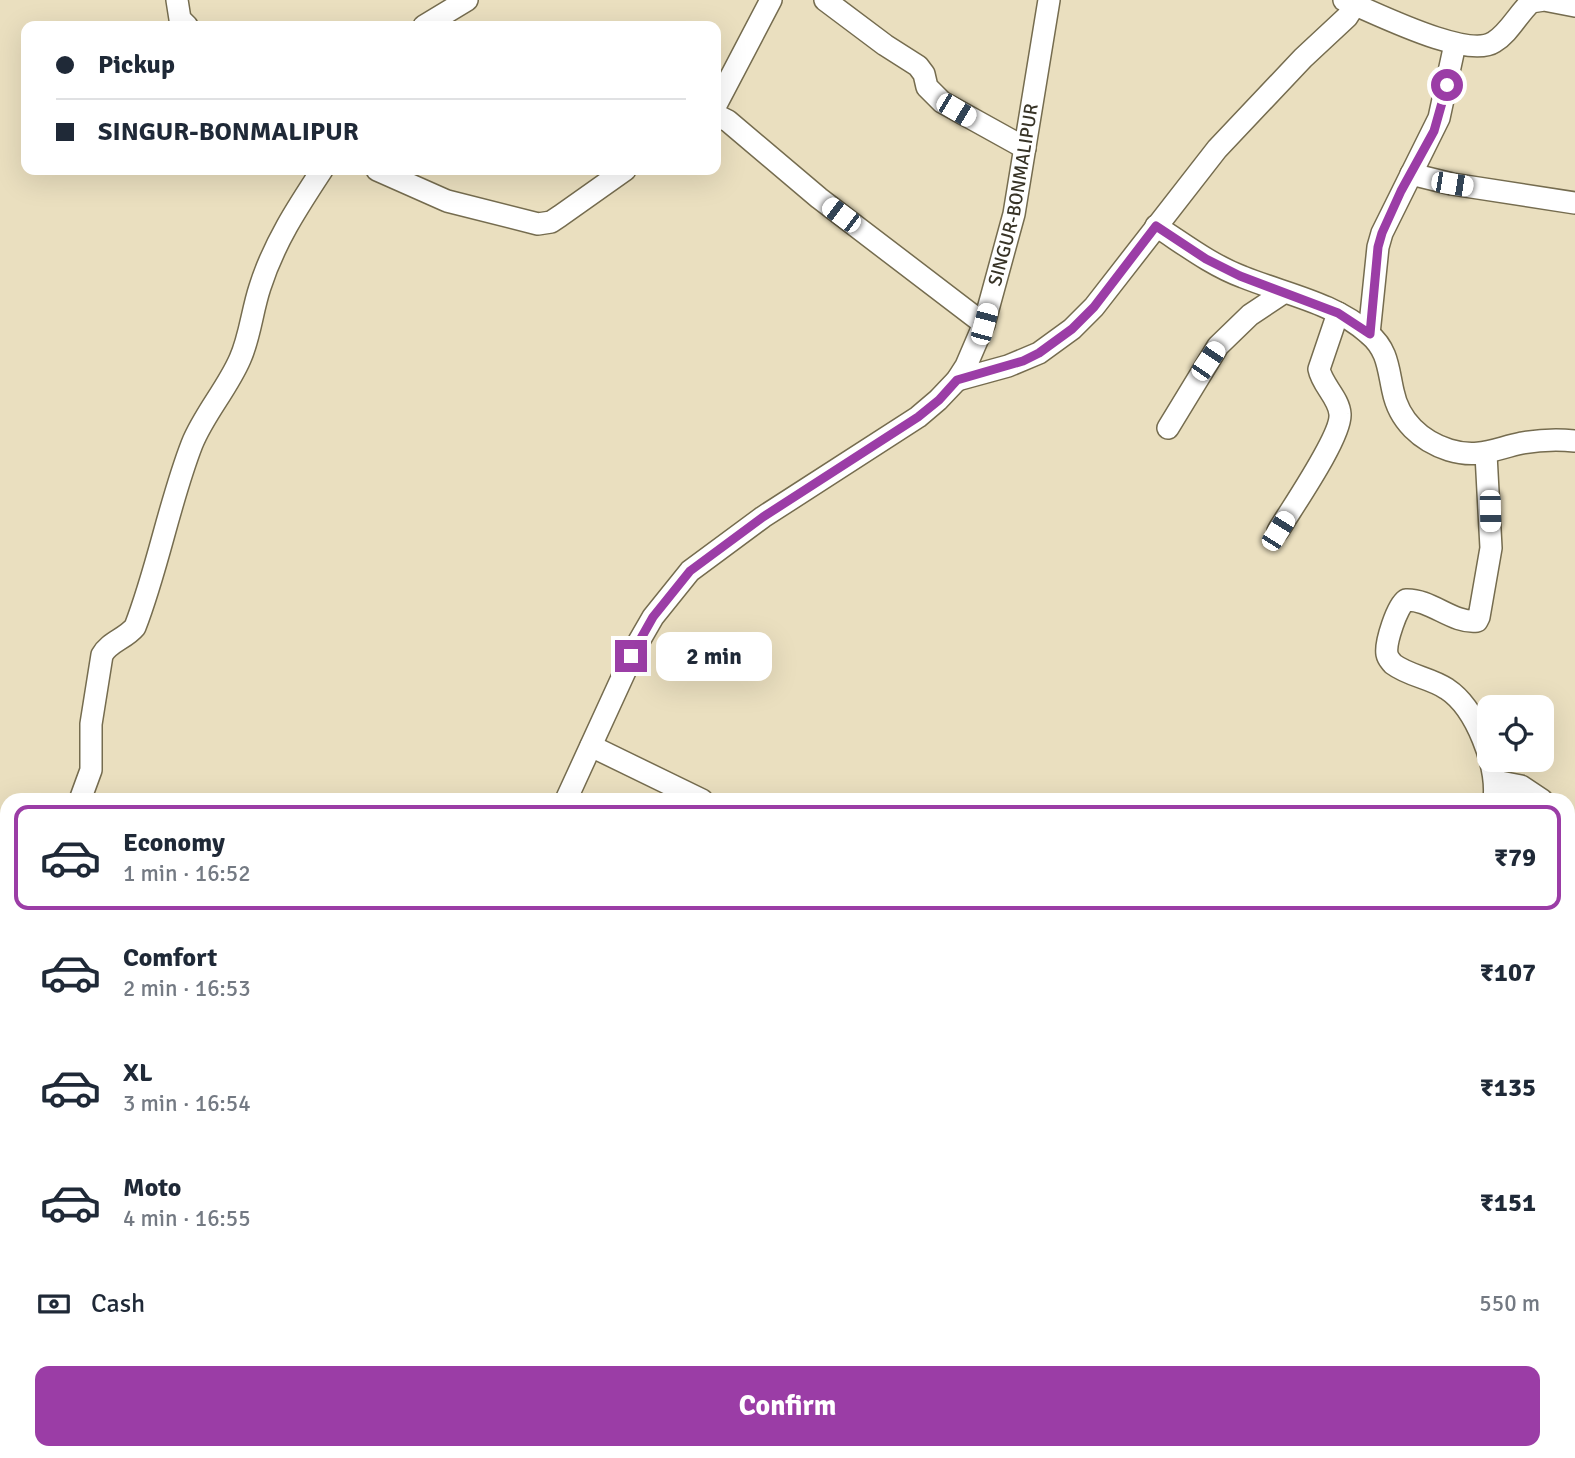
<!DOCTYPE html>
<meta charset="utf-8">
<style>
:root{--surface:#fff;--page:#f6f6f7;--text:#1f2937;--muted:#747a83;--line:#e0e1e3;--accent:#9b3da6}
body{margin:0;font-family:Signika,sans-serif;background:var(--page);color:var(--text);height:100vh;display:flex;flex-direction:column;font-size:26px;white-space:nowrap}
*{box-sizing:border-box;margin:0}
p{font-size:23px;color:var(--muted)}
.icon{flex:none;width:38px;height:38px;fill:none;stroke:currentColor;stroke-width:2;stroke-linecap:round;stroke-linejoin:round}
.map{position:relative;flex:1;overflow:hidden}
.drawer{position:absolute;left:0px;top:793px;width:1575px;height:667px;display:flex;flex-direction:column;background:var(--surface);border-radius:21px 21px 0 0;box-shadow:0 7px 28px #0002}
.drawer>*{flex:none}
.top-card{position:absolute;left:21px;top:21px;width:700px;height:154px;border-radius:14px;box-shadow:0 7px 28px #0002;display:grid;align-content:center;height:154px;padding:0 35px;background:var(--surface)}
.controls{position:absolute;left:1477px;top:695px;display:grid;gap:14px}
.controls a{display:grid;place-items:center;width:77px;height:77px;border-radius:14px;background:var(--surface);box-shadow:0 7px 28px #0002;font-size:35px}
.end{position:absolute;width:32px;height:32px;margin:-16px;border:9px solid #9b3da6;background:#fff;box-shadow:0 0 0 4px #fff}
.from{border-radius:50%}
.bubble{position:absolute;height:49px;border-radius:14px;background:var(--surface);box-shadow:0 7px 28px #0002;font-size:23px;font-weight:800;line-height:49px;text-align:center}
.car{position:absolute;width:21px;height:42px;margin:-21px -10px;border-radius:9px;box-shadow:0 0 5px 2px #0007;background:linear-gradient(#fff 24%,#345 0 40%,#fff 0 76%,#345 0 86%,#fff 0)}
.top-card b{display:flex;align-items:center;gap:24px;height:66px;font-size:26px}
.top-card b+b{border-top:2px solid var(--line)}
.top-card i{width:18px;height:18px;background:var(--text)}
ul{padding:12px 0 0;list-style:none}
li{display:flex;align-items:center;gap:21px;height:105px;margin:0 14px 10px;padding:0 21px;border:4px solid transparent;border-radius:14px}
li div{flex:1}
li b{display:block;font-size:26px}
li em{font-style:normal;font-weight:800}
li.current{border-color:var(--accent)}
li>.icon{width:63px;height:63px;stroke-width:1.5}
.pay{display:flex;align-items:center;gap:18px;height:77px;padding:0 35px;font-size:26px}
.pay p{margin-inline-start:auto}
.primary-button{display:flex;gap:14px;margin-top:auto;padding:14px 35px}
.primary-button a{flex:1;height:80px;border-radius:14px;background:var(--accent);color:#fff;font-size:28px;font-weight:800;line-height:80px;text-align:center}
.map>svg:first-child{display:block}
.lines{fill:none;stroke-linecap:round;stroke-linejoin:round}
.minor-casing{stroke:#756c4f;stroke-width:24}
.minor{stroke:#fff;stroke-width:21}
.route{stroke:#9b3da6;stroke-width:9}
.labels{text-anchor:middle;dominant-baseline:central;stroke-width:7;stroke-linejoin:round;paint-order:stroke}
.street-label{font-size:19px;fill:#373326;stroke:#eadfbf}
</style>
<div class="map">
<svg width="1575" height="1458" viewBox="0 0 1575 1458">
<rect width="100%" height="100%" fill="#eadfbf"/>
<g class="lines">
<defs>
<g id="minor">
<polyline points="177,0 180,19 187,26"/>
<polyline points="825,0 885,45 918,66 924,74 927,87 942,102 1025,148"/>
<path d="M1344,0C1374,12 1467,60 1494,42C1509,33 1518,14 1531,2L1544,0L1575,6"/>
<polyline points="424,26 467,0"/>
<polyline points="716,105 771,0"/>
<polyline points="716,115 728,121 819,198 984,324"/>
<polyline points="377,170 447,201 538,224 551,222 560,216 625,170"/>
<polyline points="1411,174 1452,184 1575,203"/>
<path d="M1156,226C1184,244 1211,265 1243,277C1285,294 1335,303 1369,334C1388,350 1388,369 1393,391C1399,421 1421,441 1449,450C1478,459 1494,449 1522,443C1539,440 1557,439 1575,441"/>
<polyline points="1369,334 1378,247 1382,233 1439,118 1455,44"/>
<polyline points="957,380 1008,366 1039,353 1072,329 1094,307 1217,149 1303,58 1347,17 1358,0"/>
<polyline points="1168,428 1218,346 1250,315 1283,293"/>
<path d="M1486,454L1491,548L1479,617L1477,621C1453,624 1431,599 1406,600C1397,606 1385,643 1387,654C1388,659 1390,660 1393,664C1409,676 1431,678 1447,689C1476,708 1498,766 1494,800"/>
<path d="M1278,531C1291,509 1342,436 1340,414C1339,398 1322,385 1319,369L1338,313"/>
<polyline points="591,746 702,800"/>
<polyline points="1495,781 1521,786 1542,800"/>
<path d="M80,800L91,770V724L102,655C109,642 125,639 135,627C158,568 169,503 192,444C204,414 227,389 240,359C250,337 252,311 260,287C274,243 297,208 322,170"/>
<path id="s1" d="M566,800L638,643L653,617L690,571L763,517L918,417L938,400L957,380L966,366L984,324L1014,214L1049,0"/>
<polyline points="1568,833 1575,839"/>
<polyline points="1568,924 1575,927"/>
<polyline points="1568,1043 1575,1045"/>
<polyline points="0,1053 7,1053"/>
<polyline points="1568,1279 1575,1285"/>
<polyline points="1568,1415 1575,1418"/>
<polyline points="1105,1452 1113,1458"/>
<polyline points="389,1458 392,1452"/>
<polyline points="1145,1458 1148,1452"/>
<polyline points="1570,1458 1575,1448"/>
</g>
</defs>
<!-- minor casing -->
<use href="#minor" class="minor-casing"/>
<!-- minor -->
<use href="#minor" class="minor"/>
</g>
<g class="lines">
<!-- route -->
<polyline class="route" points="631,656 653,617 690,571 763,517 918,417 939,400 957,380 1023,361 1039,353 1072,329 1094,307 1156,226 1206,259 1240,276 1338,313 1370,334 1378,247 1382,233 1401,191 1434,131 1447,85"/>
</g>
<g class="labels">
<!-- street labels -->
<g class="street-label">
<text stroke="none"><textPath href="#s1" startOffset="786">SINGUR-BONMALIPUR</textPath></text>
</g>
</g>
</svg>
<div class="controls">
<a><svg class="icon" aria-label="locate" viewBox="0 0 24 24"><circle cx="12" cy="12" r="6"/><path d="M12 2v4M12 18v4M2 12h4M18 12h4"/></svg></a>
</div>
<i class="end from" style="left:1447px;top:85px"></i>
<i class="end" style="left:631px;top:656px"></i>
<div class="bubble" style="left:656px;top:632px;width:116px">2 min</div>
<i class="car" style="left:956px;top:110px;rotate:121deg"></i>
<i class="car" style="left:1452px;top:184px;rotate:99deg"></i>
<i class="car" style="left:841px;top:215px;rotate:307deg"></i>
<i class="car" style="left:984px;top:324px;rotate:15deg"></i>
<i class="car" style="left:1208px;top:361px;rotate:34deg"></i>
<i class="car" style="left:1490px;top:511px;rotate:179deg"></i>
<i class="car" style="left:1278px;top:531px;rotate:32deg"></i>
<div class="top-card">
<b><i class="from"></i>Pickup</b>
<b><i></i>SINGUR-BONMALIPUR</b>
</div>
<section class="drawer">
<ul>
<li class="current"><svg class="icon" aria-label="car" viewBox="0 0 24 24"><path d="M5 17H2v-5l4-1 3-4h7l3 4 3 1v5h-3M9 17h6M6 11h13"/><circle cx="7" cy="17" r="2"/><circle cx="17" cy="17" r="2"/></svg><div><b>Economy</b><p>1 min · 16:52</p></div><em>₹79</em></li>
<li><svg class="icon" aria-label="car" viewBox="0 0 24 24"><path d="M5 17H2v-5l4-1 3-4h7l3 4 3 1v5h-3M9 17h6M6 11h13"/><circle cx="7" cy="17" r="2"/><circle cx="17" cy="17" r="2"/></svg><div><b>Comfort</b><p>2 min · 16:53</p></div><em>₹107</em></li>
<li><svg class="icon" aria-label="car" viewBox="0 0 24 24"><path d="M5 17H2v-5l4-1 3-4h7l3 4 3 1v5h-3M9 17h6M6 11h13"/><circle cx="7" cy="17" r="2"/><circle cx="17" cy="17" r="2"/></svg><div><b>XL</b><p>3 min · 16:54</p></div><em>₹135</em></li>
<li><svg class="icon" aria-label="car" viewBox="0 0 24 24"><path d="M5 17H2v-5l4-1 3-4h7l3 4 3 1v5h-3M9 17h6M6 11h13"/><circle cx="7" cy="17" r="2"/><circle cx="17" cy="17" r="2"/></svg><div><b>Moto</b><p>4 min · 16:55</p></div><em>₹151</em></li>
</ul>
<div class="pay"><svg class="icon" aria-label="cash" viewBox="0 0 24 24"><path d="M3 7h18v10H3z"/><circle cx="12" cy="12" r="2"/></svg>Cash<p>550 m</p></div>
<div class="primary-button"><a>Confirm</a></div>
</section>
</div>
